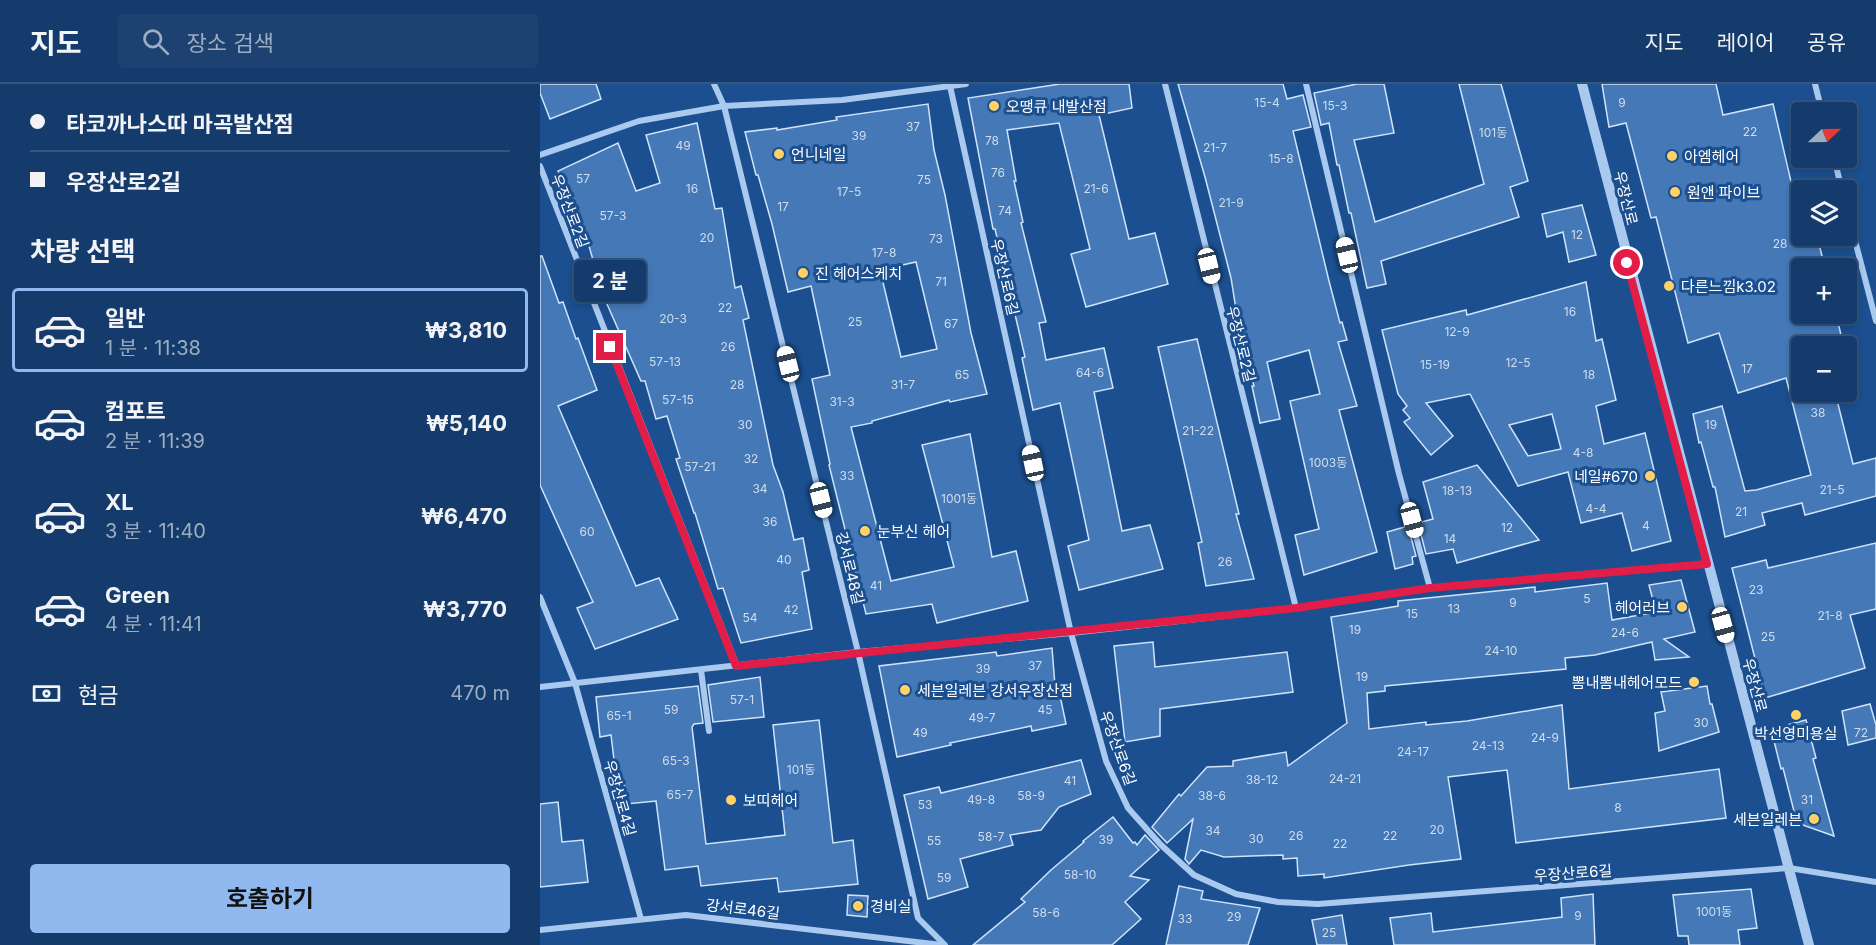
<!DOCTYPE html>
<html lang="ko">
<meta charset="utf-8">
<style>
:root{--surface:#143b6b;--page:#1d4271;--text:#f1f3f6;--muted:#9dadc1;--line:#33557e;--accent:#90b9f0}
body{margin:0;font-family:Inter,"Noto Sans KR",sans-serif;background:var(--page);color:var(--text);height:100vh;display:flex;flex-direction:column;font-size:22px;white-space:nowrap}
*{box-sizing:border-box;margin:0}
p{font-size:20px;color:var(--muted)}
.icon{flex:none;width:33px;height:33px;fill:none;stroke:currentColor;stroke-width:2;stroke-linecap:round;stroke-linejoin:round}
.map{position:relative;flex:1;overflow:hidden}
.side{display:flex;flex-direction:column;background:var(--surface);width:540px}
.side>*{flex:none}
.banner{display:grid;align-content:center;height:132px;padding:0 30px;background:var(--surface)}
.needle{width:39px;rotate:68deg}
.fabs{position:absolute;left:1251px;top:18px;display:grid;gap:12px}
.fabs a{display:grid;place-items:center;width:66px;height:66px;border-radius:6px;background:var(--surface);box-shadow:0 3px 9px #0003,0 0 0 2px var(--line);font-size:30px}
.end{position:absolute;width:27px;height:27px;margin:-14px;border:8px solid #e11d48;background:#fff;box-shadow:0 0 0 3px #fff}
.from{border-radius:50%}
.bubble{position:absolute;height:42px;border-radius:6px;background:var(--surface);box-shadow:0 3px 9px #0003,0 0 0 2px var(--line);font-size:20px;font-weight:700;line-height:42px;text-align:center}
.car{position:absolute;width:18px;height:36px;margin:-18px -9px;border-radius:8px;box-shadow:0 0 4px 2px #0007;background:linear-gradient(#fff 24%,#345 0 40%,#fff 0 76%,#345 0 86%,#fff 0)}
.banner b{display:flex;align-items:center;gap:21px;height:57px;font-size:22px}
.banner b+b{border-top:2px solid var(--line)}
.banner i{width:15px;height:15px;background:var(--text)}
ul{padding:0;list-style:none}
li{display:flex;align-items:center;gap:18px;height:84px;margin:0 12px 9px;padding:0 18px;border:3px solid transparent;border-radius:6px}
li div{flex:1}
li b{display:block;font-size:22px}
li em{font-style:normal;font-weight:700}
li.on{border-color:var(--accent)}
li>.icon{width:54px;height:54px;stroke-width:1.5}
h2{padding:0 30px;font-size:27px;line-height:72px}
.pay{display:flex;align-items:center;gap:15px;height:66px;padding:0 30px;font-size:22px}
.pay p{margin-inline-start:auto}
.button{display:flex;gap:12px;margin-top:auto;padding:12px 30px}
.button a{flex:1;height:69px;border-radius:6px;background:var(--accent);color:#111;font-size:24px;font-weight:700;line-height:69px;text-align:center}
header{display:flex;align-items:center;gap:36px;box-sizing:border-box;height:84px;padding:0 30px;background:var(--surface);border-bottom:2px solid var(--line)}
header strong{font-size:28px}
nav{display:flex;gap:33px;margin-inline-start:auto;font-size:21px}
.search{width:420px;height:54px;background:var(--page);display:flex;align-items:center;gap:15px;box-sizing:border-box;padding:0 21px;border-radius:6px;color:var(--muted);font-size:22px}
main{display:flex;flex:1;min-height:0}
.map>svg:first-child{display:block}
.building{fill:#4478b7;stroke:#cfe3fa;stroke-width:1.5;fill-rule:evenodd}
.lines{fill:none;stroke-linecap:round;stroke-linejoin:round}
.minor{stroke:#a9c9ee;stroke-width:6}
.tertiary{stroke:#a9c9ee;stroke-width:10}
.route{stroke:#e11d48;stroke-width:8}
.poi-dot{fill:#ffd166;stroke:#1b4f8f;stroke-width:2}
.labels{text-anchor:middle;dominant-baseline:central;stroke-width:6;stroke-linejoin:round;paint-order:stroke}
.number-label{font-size:12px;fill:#d0dded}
.poi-label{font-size:15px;fill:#fff;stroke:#1b4f8f;text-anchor:start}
.street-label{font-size:15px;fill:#fff;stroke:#1b4f8f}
</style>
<header>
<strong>지도</strong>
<div class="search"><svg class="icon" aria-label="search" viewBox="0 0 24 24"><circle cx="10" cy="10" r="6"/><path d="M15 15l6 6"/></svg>장소 검색</div>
<nav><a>지도</a><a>레이어</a><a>공유</a></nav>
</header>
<main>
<section class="side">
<div class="banner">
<b><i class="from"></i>타코까나스따 마곡발산점</b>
<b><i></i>우장산로2길</b>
</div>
<h2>차량 선택</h2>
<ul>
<li class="on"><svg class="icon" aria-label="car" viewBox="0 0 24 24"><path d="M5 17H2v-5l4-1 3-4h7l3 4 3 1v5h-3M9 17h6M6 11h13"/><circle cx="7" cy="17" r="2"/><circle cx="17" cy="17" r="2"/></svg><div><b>일반</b><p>1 분 · 11:38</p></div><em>₩3,810</em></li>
<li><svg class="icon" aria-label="car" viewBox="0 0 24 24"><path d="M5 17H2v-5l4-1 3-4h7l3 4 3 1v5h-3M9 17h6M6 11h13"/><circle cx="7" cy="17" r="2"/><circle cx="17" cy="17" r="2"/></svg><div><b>컴포트</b><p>2 분 · 11:39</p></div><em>₩5,140</em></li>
<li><svg class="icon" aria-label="car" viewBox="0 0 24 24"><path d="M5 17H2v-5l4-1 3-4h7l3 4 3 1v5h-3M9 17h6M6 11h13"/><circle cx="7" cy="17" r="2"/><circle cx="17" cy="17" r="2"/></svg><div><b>XL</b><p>3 분 · 11:40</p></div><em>₩6,470</em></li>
<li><svg class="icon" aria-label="car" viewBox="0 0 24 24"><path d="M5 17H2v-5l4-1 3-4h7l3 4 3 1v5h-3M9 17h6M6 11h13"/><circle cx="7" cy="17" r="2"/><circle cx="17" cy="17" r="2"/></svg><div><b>Green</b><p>4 분 · 11:41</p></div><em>₩3,770</em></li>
</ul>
<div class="pay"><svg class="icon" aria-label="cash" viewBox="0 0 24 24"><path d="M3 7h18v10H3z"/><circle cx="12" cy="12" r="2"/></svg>현금<p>470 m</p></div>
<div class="button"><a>호출하기</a></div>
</section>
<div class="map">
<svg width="1336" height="861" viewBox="0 0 1336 861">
<rect width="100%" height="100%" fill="#1b4f8f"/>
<!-- building -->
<g class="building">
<polygon points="0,0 56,0 61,15 10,35 0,9"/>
<polygon points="520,0 589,0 592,24 559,31 589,155 615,149 628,200 546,223 531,170 550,165 519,39 467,46 476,97 474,97 483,138 481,139 506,238 499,239 506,276 564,264 573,304 554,308 582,447 610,441 623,485 539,506 528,462 549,456 520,319 493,326 482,274 485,273 455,145 453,145 428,14"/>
<polygon points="638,0 743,0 747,15 763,11 771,43 753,47 789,197 800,239 802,238 807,256 798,258 817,322 799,326 837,468 764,491 755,451 779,445 750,317 780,310 769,266 727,278 740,335 720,339 712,302 714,302 699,244 691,194 665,93"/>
<polygon points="817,0 844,0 854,49 814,56 835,138 944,100 919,0 961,0 988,97 970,103 979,133 841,177 846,200 827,204 811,129 809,129 799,81 797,81 789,39 781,41 774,9"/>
<polygon points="1062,0 1176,0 1183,31 1233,20 1259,132 1262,131 1262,152 1277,152 1285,184 1262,184 1262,230 1296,230 1301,251 1262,261 1262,308 1295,308 1313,380 1336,374 1336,412 1265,431 1262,419 1222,429 1225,441 1185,453 1175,403 1173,403 1161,358 1159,359 1153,330 1182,322 1205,407 1216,406 1271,391 1246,294 1198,309 1179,249 1148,259 1116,133 1111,134 1086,39 1069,43"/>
<path d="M388,20L394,66L405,111L431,249L447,310L410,318L409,316L332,337V339L311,343L351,497L414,483L382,361L430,350L452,473L476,467L488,517L397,539L392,520L326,530L289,381L290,380L272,295L290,291L271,202L248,208L232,140L218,91H216L205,48L237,44V46L297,36L296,33ZM376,178L397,265L361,273L340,186Z"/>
<polygon points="157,39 175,125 182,124 195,204 201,202 209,234 203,236 233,381 243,408 254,456 263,454 269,486 262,488 272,545 201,559 183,504 178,505 155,429 154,429 136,375 140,374 127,332 116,335 105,297 101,297 63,211 45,148 18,87 78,59 96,107 120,99 106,51"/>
<polygon points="1042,121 1056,171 1029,178 1023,148 1007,153 1002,130"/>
<polygon points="0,172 2,172 19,219 23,218 36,255 38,254 57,306 18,322 96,502 119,494 138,535 55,565 37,524 53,518 0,401"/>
<path d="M1046,198L1056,257L1062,255L1076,316L1056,322L1064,360L1105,349L1131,457L1092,467L1082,429L1041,439L1028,388L978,402L930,310L886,319L913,352L891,371L864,338L870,334L863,326L867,322L858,310L842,246L926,226L927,231ZM1012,330L1021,365L988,372L969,341Z"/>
<polygon points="657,255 699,430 696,430 714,495 666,502 658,459 662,458 618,263"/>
<polygon points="937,381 999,456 917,479 913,465 886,470 878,439 893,435 883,398"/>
<polygon points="868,442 876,472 872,473 873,480 855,485 847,448"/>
<polygon points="1336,459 1336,525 1310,531 1325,584 1225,614 1192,484 1226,476 1228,484"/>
<polygon points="1141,496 1155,548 1124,555 1149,573 1115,576 1112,558 1055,571 1025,574 1026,585 845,602 845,607 827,609 829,645 886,638 886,641 927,637 1022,621 1029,705 1179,685 1186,734 976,759 967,686 908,693 921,775 869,781 784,794 784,790 758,792 757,774 743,775 743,771 684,773 661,766 649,780 645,775 653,735 627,759 612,743 639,710 641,712 667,683 693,682 693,677 746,668 748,682 807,639 791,533 858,522 858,517 995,503 995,508 1067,499 1072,536 1116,528 1109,501"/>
<polygon points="613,558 615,583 747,568 753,608 620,625 620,652 585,658 574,562"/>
<polygon points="512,564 515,602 518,602 526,640 492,647 491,642 410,659 411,661 357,673 339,582 456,568 457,572"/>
<polygon points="220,593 224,633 173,638 168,601"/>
<polygon points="158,602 163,639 154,640 152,643 166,760 245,751 233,641 279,636 293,759 313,756 318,800 239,808 237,794 161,802 158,782 125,786 116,717 86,720 84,700 77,701 71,651 60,653 56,613"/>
<polygon points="1167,602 1170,620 1172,620 1179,648 1119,667 1115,629 1125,627 1121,608"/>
<polygon points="1330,620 1336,641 1336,654 1308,661 1302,627"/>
<polygon points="1266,636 1276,674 1273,675 1294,752 1257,739 1243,684 1241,685 1231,645"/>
<polygon points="541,676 551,710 519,723 501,746 470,751 473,761 420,775 428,803 388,815 364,711 399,703 401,709"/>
<polygon points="18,718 22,758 43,756 48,798 0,803 0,720"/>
<polygon points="573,733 593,759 595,758 597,761 605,751 619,766 590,792 609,796 585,818 601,835 572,861 433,861 485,818 481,815 511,786 544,758 543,757"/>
<polygon points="639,802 663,807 661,815 720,824 708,861 626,861"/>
<polygon points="1211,805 1217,844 1198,846 1200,861 1149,861 1148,852 1138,852 1133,811"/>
<polygon points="1053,810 1055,861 854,861 850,834 891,829 893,848 1022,833 1021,814"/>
<polygon points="308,811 328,812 327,833 307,831"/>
<polygon points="802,831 807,861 777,861 772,836"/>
</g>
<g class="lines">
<!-- minor -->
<g class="minor">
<polyline points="174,0 184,22 318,568 378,834 405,861"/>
<polyline points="625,0 756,524"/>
<polyline points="766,0 859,390 890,504"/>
<polyline points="1275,0 1282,28"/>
<polyline points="410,2 531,549 566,677 588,724 621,761 654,791 696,810 738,818 778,820 1249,784 1336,798"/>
<polyline points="0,71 99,37 184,22 302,16 426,0"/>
<polyline points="1294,74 1302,106"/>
<polyline points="0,82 197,582"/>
<polyline points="1306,122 1336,237"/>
<polyline points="0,513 35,599 101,835"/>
<polyline points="161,586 169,647"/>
<polyline points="0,603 318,568 531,549 756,524 890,504 1167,480"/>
<polyline points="0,846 146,831 402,861"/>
</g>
<!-- tertiary -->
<polyline class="tertiary" points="1042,0 1269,861"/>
</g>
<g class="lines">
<!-- route -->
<polyline class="route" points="70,263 196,582 756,524 890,504 1167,480 1087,179"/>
</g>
<!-- markers -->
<g class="poi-dot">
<circle cx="454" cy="22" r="6"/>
<circle cx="239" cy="70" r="6"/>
<circle cx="1132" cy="72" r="6"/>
<circle cx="1135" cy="108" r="6"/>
<circle cx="263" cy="189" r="6"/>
<circle cx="1129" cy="202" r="6"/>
<circle cx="1110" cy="392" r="6"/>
<circle cx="325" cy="447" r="6"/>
<circle cx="1142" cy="523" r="6"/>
<circle cx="1154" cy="598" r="6"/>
<circle cx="365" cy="606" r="6"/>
<circle cx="1256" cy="631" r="6"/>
<circle cx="191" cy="716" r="6"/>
<circle cx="1274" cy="735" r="6"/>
<circle cx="318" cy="822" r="6"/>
</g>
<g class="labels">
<!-- number labels -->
<g class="number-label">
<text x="727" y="18">15-4</text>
<text x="1082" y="18">9</text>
<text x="795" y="21">15-3</text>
<text x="373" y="42">37</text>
<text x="1210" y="47">22</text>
<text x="953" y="48">101동</text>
<text x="319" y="51">39</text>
<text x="452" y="56">78</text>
<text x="143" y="61">49</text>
<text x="675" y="63">21-7</text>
<text x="741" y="74">15-8</text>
<text x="458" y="88">76</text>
<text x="43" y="94">57</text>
<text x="384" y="95">75</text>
<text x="152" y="104">16</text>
<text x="556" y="104">21-6</text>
<text x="309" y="107">17-5</text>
<text x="691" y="118">21-9</text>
<text x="243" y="122">17</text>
<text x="465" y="126">74</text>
<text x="73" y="131">57-3</text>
<text x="1037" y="150">12</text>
<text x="167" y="153">20</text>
<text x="396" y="154">73</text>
<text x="1240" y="159">28</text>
<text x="344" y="168">17-8</text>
<text x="401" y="197">71</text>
<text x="185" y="223">22</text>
<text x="1030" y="227">16</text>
<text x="133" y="234">20-3</text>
<text x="315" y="237">25</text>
<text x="411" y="239">67</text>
<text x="917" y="247">12-9</text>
<text x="188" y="262">26</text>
<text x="125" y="277">57-13</text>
<text x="978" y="278">12-5</text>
<text x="895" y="280">15-19</text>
<text x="1207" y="284">17</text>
<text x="550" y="288">64-6</text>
<text x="422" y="290">65</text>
<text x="1049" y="290">18</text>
<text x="197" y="300">28</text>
<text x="363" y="300">31-7</text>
<text x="138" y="315">57-15</text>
<text x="302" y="317">31-3</text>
<text x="1278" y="328">38</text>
<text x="205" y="340">30</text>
<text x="1171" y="340">19</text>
<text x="658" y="346">21-22</text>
<text x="1043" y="368">4-8</text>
<text x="211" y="374">32</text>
<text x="788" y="378">1003동</text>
<text x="160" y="382">57-21</text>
<text x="307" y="391">33</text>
<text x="220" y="404">34</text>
<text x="1292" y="405">21-5</text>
<text x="917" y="406">18-13</text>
<text x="419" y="414">1001동</text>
<text x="1056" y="424">4-4</text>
<text x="1201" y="427">21</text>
<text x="230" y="437">36</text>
<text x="1106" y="441">4</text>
<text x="967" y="443">12</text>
<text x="47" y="447">60</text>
<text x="910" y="454">14</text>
<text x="244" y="475">40</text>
<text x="685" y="477">26</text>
<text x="336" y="501">41</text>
<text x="1216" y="505">23</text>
<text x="1047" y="514">5</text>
<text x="973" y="518">9</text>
<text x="914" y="524">13</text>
<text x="251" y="525">42</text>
<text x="872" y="529">15</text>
<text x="1290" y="531">21-8</text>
<text x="210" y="533">54</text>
<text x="815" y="545">19</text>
<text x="1085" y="548">24-6</text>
<text x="1228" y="552">25</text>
<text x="961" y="566">24-10</text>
<text x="495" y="581">37</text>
<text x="443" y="584">39</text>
<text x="822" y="592">19</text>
<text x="202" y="615">57-1</text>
<text x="131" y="625">59</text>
<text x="505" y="625">45</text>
<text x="79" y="631">65-1</text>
<text x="442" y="633">49-7</text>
<text x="1161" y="638">30</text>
<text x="380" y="648">49</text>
<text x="1321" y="648">72</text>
<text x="1005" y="653">24-9</text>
<text x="948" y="661">24-13</text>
<text x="873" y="667">24-17</text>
<text x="136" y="676">65-3</text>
<text x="261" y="685">101동</text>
<text x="805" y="694">24-21</text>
<text x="722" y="695">38-12</text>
<text x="530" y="696">41</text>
<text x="140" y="710">65-7</text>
<text x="491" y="711">58-9</text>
<text x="672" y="711">38-6</text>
<text x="441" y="715">49-8</text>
<text x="1267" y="715">31</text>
<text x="385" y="720">53</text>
<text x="1078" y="723">8</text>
<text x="897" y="745">20</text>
<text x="673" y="746">34</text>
<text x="756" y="751">26</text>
<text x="850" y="751">22</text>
<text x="451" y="752">58-7</text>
<text x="716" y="754">30</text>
<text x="566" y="755">39</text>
<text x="394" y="756">55</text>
<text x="800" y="759">22</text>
<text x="540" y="790">58-10</text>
<text x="404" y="793">59</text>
<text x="1174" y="827">1001동</text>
<text x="506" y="828">58-6</text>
<text x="1038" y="831">9</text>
<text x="694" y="832">29</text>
<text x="645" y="834">33</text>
<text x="789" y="848">25</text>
</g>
<!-- poi labels -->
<g class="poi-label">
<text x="466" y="22">오땡큐 내발산점</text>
<text x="251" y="70">언니네일</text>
<text x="1144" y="72">아엠헤어</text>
<text x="1147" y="108">원앤 파이브</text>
<text x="275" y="189">진 헤어스케치</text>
<text x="1141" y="202">다른느낌k3.02</text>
<text x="1098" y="392" text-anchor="end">네일#670</text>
<text x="337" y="447">눈부신 헤어</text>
<text x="1130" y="523" text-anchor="end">헤어러브</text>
<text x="1142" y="598" text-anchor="end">뽐내뽐내헤어모드</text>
<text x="377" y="606">세븐일레븐 강서우장산점</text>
<text x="1256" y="649" text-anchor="middle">박선영미용실</text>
<text x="203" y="716">보띠헤어</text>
<text x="1262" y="735" text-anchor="end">세븐일레븐</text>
<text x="330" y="822">경비실</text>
</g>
<!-- street labels -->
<g class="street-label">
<text transform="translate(1086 114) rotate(76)">우장산로</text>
<text transform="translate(30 127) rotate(69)">우장산로2길</text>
<text transform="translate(465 193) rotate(77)">우장산로6길</text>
<text transform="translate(701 260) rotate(76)">우장산로2길</text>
<text transform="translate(310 484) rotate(76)">강서로48길</text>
<text transform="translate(1215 601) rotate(75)">우장산로</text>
<text transform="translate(578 664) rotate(70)">우장산로6길</text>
<text transform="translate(80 714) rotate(74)">우장산로4길</text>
<text transform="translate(1033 789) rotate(-4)">우장산로6길</text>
<text transform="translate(203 825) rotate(7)">강서로46길</text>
</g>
</g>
</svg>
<div class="fabs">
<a><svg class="needle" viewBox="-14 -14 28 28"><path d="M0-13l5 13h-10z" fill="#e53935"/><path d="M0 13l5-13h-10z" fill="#9dadc1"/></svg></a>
<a><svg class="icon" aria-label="layers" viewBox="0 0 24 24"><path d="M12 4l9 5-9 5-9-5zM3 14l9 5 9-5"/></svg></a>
<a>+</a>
<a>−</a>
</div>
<i class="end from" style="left:1087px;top:179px"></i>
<i class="end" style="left:70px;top:263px"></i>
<div class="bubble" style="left:34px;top:176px;width:72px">2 분</div>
<i class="car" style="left:807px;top:171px;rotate:347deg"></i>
<i class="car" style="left:669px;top:182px;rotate:166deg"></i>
<i class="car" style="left:248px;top:280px;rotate:346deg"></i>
<i class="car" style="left:493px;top:379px;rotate:348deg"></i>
<i class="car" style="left:281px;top:416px;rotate:166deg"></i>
<i class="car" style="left:872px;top:436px;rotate:165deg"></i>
<i class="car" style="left:1183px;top:541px;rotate:165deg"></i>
</div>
</main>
